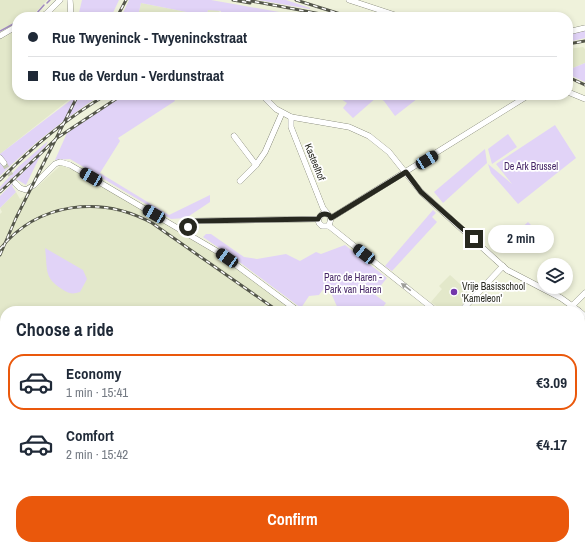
<!DOCTYPE html>
<meta charset="utf-8">
<style>
:root{--surface:#fff;--page:#f2f2f3;--text:#1f2937;--muted:#747a83;--line:#e0e1e3;--accent:#ea580c}
body{margin:0;font-family:"Archivo Narrow",sans-serif;background:var(--page);color:var(--text);height:100vh;display:flex;flex-direction:column;font-size:15px;white-space:nowrap}
*{box-sizing:border-box;margin:0}
p{font-size:13px;color:var(--muted)}
.icon{flex:none;width:22px;height:22px;fill:none;stroke:currentColor;stroke-width:2;stroke-linecap:round;stroke-linejoin:round}
.map{position:relative;flex:1;overflow:hidden}
.drawer{position:absolute;left:0px;top:306px;width:585px;height:244px;display:flex;flex-direction:column;background:var(--surface);border-radius:16px 16px 0 0;box-shadow:0 2px 6px #0003}
.drawer>*{flex:none}
.top-card{position:absolute;left:12px;top:12px;width:561px;height:88px;border-radius:16px;box-shadow:0 2px 6px #0003;display:grid;align-content:center;height:88px;padding:0 16px;background:var(--surface)}
.buttons{position:absolute;left:537px;top:258px;display:grid;gap:8px}
.buttons a{display:grid;place-items:center;width:36px;height:36px;border-radius:50%;background:var(--surface);box-shadow:0 2px 6px #0003;font-size:20px}
.end{position:absolute;width:18px;height:18px;margin:-9px;border:5px solid #27281f;background:#fff;box-shadow:0 0 0 2px #fff}
.from{border-radius:50%}
.bubble{position:absolute;height:28px;border-radius:14px;background:var(--surface);box-shadow:0 2px 6px #0003;font-size:13px;font-weight:700;line-height:28px;text-align:center}
.car{position:absolute;width:12px;height:24px;margin:-12px -6px;border-radius:5px;box-shadow:0 0 3px 1px #0007;background:linear-gradient(#222 24%,#8ab4d8 0 40%,#222 0 76%,#8ab4d8 0 86%,#222 0)}
.top-card b{display:flex;align-items:center;gap:14px;height:38px;font-size:15px}
.top-card b+b{border-top:1px solid var(--line)}
.top-card i{width:10px;height:10px;background:var(--text)}
ul{padding:0;list-style:none}
li{display:flex;align-items:center;gap:12px;height:56px;margin:0 8px 6px;padding:0 8px;border:2px solid transparent;border-radius:16px}
li div{flex:1}
li b{display:block;font-size:15px}
li em{font-style:normal;font-weight:700}
li.current{border-color:var(--accent)}
li>.icon{width:36px;height:36px;stroke-width:1.5}
h2{padding:0 16px;font-size:18px;line-height:48px}
.button{display:flex;gap:8px;margin-top:auto;padding:8px 16px}
.button a{flex:1;height:46px;border-radius:16px;background:var(--accent);color:#fff;font-size:16px;font-weight:700;line-height:46px;text-align:center}
.map>svg:first-child{display:block}
.built{fill:#e3e8ca}
.green{fill:#e1d3f7}
.lines{fill:none;stroke-linecap:round;stroke-linejoin:round}
.stream{stroke:#9f89be;stroke-width:1.5}
.street-tunnel{stroke:#c7cab5;stroke-width:5.5;stroke-dasharray:5.5 3;stroke-linecap:butt}
.street-casing{stroke:#636653;stroke-width:6}
.street{stroke:#fff;stroke-width:5.5}
.rail-casing{stroke:#54564a;stroke-width:3}
.rail{stroke:#fff;stroke-width:1.5;stroke-dasharray:4.5;stroke-linecap:butt}
.oneway{fill:#9e9e9a}
.route{stroke:#27281f;stroke-width:5}
.poi-dot{fill:#7236ab;stroke:#fff;stroke-width:1.5}
.labels{text-anchor:middle;dominant-baseline:central;stroke-width:3.5;stroke-linejoin:round;paint-order:stroke}
.street-label{font-size:10px;fill:#27281f;stroke:#fff}
.park-label{font-size:10px;fill:#462667;stroke:#fff}
.poi-label{font-size:10px;fill:#27281f;stroke:#fff;text-anchor:start}
</style>
<div class="map">
<svg width="585" height="550" viewBox="0 0 585 550">
<rect width="100%" height="100%" fill="#eff2db"/>
<!-- built -->
<g class="built">
<polygon points="0,0 47,0 35,13 26,17 17,17 17,22 0,30"/>
<polygon points="141,3 202,15 201,17 140,17 138,16"/>
<polygon points="208,9 216,9 221,13 254,17 206,17"/>
<polygon points="17,30 17,95 75,95 0,154 0,40"/>
<polygon points="583,47 585,49 585,63 568,70 568,49"/>
<polygon points="61,165 79,173 219,256 294,311 5,311 5,545 426,545 428,550 0,550 0,214 2,212 0,208 16,192 20,199 37,187"/>
<polygon points="450,275 471,294 456,311 443,311 431,302 442,289 439,286"/>
</g>
<!-- green -->
<g class="green">
<polygon points="82,0 119,0 111,17 78,17"/>
<polygon points="129,0 211,0 307,17 254,17 221,13 221,11 208,10 206,17 201,17 202,15 141,3 138,16 140,17 121,17"/>
<polygon points="258,0 286,0 310,8 310,9"/>
<polygon points="585,29 585,38 568,42 568,34"/>
<polygon points="585,63 585,82 568,74 568,70"/>
<path d="M84,95H101C64,119 31,145 0,176V154L75,97H83Z"/>
<polygon points="124,95 171,95 175,101 118,138 120,141 100,173 169,215 210,195 210,202 186,218 171,219 70,159 55,160 67,133"/>
<polygon points="335,95 422,95 395,116 384,101 377,97 353,118 343,108 347,103"/>
<polygon points="555,125 576,158 518,204 491,173 488,164 512,184 496,164"/>
<polygon points="508,134 517,147 492,164 488,149"/>
<polygon points="48,141 45,147 0,190 0,187 18,167"/>
<polygon points="485,149 487,163 443,203 434,192"/>
<polygon points="41,154 26,185 18,180 12,186 16,192 0,208 0,196"/>
<polygon points="433,210 436,213 432,217 437,222 392,271 385,266"/>
<polygon points="528,222 539,233 520,250 509,239"/>
<polygon points="206,234 211,234 244,257 257,259 286,254 300,261 316,252 321,254 345,245 387,278 374,294 386,303 380,311 339,311 327,284 319,295 309,296 301,308 238,261 203,237"/>
<path d="M45,248L83,270L87,279L80,292C74,294 70,294 65,291C43,278 48,271 45,248Z"/>
<polygon points="0,434 5,445 5,474 0,466"/>
<polygon points="0,512 5,521 5,545 11,545 9,550 0,550"/>
<polygon points="12,545 34,545 40,550 10,550"/>
</g>
<g class="lines">
<!-- stream -->
<g class="stream">
<polyline points="47,3 50,0"/>
<polyline points="27,17 36,14 44,5"/>
<polyline points="0,31 17,22"/>
<polyline points="426,548 427,550"/>
</g>
<!-- street-tunnel -->
<polyline class="street-tunnel" points="4,163 15,183"/>
<defs>
<g id="street">
<polyline points="70,0 71,17"/>
<polyline points="349,0 401,17"/>
<polyline points="46,14 58,17"/>
<polyline points="40,17 46,14 60,0"/>
<polyline points="568,32 585,28"/>
<polyline points="0,36 17,26"/>
<polyline points="568,92 585,99"/>
<polyline points="262,95 276,109 291,117 349,127 369,136 389,152 421,192 507,270 561,298 579,311"/>
<polyline points="291,117 291,127 323,208 331,218 329,226 322,226 319,223 318,219 322,214 326,214"/>
<polyline points="234,136 256,165"/>
<polyline points="0,158 4,163"/>
<polyline points="240,181 256,165 265,152 282,113"/>
<polyline points="15,183 20,188 26,190 34,185 55,164 60,162 70,165 220,253 298,311"/>
<polyline points="331,218 529,95"/>
<polyline points="329,226 436,311"/>
<polyline points="185,232 191,222 195,221 318,219"/>
<polyline points="572,306 585,293"/>
<polyline points="461,311 503,266"/>
<polyline points="580,312 585,316"/>
<polyline points="580,400 585,407"/>
<polyline points="580,460 585,455"/>
<polyline points="580,486 585,488"/>
<polyline points="561,545 567,550"/>
</g>
</defs>
<!-- street casing -->
<use href="#street" class="street-casing"/>
<!-- street -->
<use href="#street" class="street"/>
<defs>
<g id="rail">
<polyline points="233,0 250,3"/>
<polyline points="246,0 337,17"/>
<polyline points="296,0 350,17"/>
<polyline points="117,17 126,0"/>
<polyline points="568,44 585,41"/>
<polyline points="568,77 585,85"/>
<path d="M0,180C32,147 67,118 106,95"/>
<polyline points="0,192 57,138 122,95"/>
<path d="M0,249C38,202 101,195 152,223L278,311"/>
<polyline points="0,255 16,218 78,95"/>
<polyline points="0,428 5,440"/>
<polyline points="0,469 5,477"/>
<polyline points="0,498 5,504"/>
<polyline points="39,545 44,550"/>
<polyline points="67,545 73,550"/>
<polyline points="83,545 90,550"/>
<polyline points="420,545 423,550"/>
</g>
</defs>
<!-- rail casing -->
<use href="#rail" class="rail-casing"/>
<!-- rail -->
<use href="#rail" class="rail"/>
</g>
<!-- one-way arrows -->
<defs><path id="oneway-solid" d="M-6-.8H1V-3.2L6.5 0L1 3.2V.8H-6Z"/></defs>
<use class="oneway" href="#oneway-solid" transform="translate(406 287) rotate(-143)"/>
<g class="lines">
<!-- route -->
<path class="route" d="M188,227L191,222L195,221L318,219C320,214 324,213 329,215L331,218L406,172L421,192L474,239"/>
</g>
<!-- markers -->
<circle class="poi-dot" cx="454" cy="292" r="4"/>
<g class="labels">
<!-- street labels -->
<g class="street-label">
<text transform="translate(315 162) rotate(68)">Kasteelhof</text>
</g>
<!-- park labels -->
<g class="park-label">
<text x="531" y="166">De Ark Brussel</text>
<text x="353" y="277">Parc de Haren -<tspan x="353" dy="12">Park van Haren</tspan></text>
</g>
<!-- poi labels -->
<g class="poi-label">
<text x="462" y="286">Vrije Basisschool<tspan x="462" dy="12">'Kameleon'</tspan></text>
</g>
</g>
</svg>
<div class="buttons">
<a><svg class="icon" aria-label="layers" viewBox="0 0 24 24"><path d="M12 4l9 5-9 5-9-5zM3 14l9 5 9-5"/></svg></a>
</div>
<i class="end from" style="left:188px;top:227px"></i>
<i class="end" style="left:474px;top:239px"></i>
<div class="bubble" style="left:488px;top:225px;width:66px">2 min</div>
<i class="car" style="left:427px;top:160px;rotate:58deg"></i>
<i class="car" style="left:91px;top:177px;rotate:300deg"></i>
<i class="car" style="left:154px;top:214px;rotate:300deg"></i>
<i class="car" style="left:364px;top:254px;rotate:308deg"></i>
<i class="car" style="left:227px;top:258px;rotate:305deg"></i>
<div class="top-card">
<b><i class="from"></i>Rue Twyeninck - Twyeninckstraat</b>
<b><i></i>Rue de Verdun - Verdunstraat</b>
</div>
<section class="drawer">
<h2>Choose a ride</h2>
<ul>
<li class="current"><svg class="icon" aria-label="car" viewBox="0 0 24 24"><path d="M5 17H2v-5l4-1 3-4h7l3 4 3 1v5h-3M9 17h6M6 11h13"/><circle cx="7" cy="17" r="2"/><circle cx="17" cy="17" r="2"/></svg><div><b>Economy</b><p>1 min · 15:41</p></div><em>€3.09</em></li>
<li><svg class="icon" aria-label="car" viewBox="0 0 24 24"><path d="M5 17H2v-5l4-1 3-4h7l3 4 3 1v5h-3M9 17h6M6 11h13"/><circle cx="7" cy="17" r="2"/><circle cx="17" cy="17" r="2"/></svg><div><b>Comfort</b><p>2 min · 15:42</p></div><em>€4.17</em></li>
</ul>
<div class="button"><a>Confirm</a></div>
</section>
</div>
